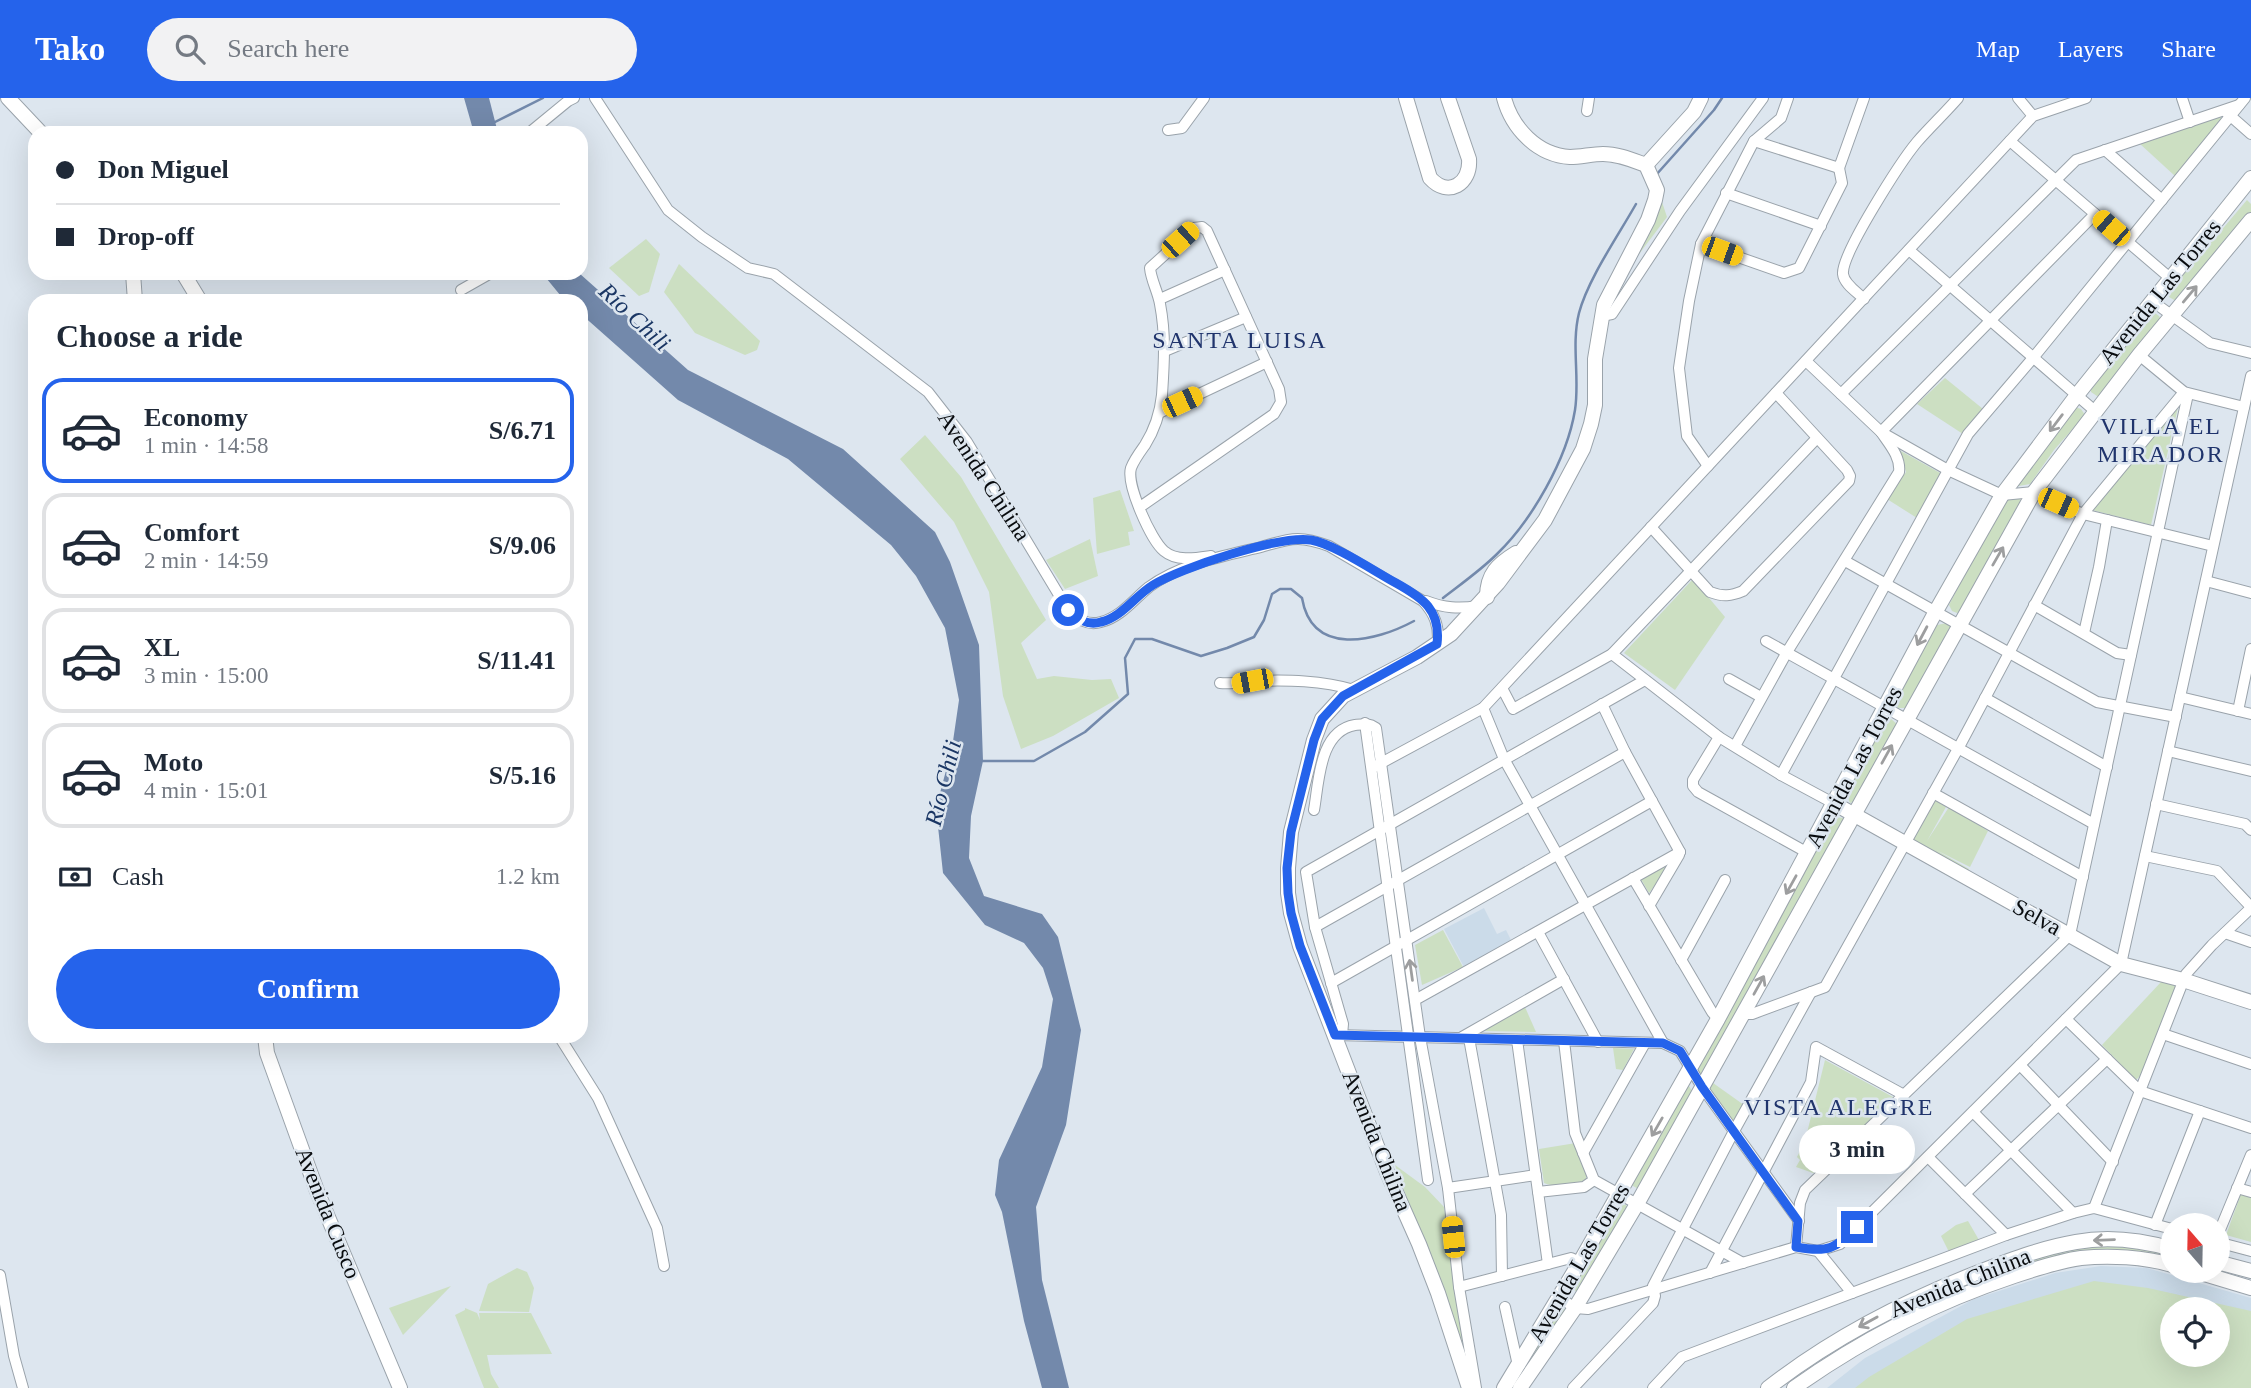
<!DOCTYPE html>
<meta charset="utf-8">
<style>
:root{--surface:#fff;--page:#f2f2f3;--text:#1f2937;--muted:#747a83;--line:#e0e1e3;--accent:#2563eb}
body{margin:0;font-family:"Times New Roman",serif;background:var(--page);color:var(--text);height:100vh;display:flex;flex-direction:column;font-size:26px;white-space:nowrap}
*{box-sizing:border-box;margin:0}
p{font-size:23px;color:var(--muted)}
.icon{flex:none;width:38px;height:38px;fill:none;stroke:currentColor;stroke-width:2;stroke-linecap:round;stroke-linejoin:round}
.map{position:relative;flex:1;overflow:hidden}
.drawer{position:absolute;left:28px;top:196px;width:560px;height:749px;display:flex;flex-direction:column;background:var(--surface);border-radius:21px;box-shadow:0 7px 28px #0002}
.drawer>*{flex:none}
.hud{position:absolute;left:28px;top:28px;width:560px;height:154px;border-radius:21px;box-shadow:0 7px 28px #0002;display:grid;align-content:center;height:154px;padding:0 28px;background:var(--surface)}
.needle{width:46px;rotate:340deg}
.tools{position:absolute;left:2160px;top:1115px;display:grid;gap:14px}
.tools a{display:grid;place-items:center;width:70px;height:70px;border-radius:50%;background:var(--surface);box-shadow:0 7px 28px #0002;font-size:35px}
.end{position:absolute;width:32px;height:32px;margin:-16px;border:9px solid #2563eb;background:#fff;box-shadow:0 0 0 4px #fff}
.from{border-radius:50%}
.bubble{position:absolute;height:49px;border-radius:24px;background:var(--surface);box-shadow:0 7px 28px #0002;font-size:23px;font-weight:700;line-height:49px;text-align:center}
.car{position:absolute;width:21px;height:42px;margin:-21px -10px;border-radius:9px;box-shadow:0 0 5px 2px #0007;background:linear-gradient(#f5c518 24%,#345 0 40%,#f5c518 0 76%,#345 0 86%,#f5c518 0)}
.hud b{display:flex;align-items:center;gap:24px;height:66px;font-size:26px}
.hud b+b{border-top:2px solid var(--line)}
.hud i{width:18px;height:18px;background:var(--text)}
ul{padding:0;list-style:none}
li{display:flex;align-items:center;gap:21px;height:105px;margin:0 14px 10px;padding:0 14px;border:4px solid var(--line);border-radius:21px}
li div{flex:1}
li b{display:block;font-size:26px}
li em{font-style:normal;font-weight:700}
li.selected{border-color:var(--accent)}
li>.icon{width:63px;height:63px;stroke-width:1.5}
h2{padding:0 28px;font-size:32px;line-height:84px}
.pay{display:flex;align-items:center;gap:18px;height:77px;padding:0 28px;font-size:26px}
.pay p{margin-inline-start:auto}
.button{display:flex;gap:14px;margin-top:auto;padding:14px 28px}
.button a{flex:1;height:80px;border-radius:42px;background:var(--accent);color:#fff;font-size:28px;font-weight:700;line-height:80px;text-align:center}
header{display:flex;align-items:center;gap:42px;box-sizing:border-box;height:98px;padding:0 35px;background:var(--accent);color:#fff}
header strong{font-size:33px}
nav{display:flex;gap:38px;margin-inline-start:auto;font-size:24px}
.search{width:490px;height:63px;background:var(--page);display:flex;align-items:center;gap:18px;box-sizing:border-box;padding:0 24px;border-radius:38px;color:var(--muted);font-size:26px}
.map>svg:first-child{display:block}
.built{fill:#cbdbe9;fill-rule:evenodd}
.green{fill:#ccdfc2;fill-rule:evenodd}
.water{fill:#7389ab}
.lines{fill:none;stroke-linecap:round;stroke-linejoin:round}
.stream{stroke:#7389ab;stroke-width:2.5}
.street-casing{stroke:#9aa3ab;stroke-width:12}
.secondary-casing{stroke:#9aa3ab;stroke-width:16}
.street{stroke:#fff;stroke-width:10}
.secondary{stroke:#fff;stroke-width:14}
.oneway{stroke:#9d9e9f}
.route{stroke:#2563eb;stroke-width:9}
.labels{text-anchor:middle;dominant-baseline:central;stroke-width:5;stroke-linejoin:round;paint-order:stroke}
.street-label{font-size:23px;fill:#090c0f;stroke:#dde6ef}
.water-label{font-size:24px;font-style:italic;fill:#1a3664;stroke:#dde6ef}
.neighbourhood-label{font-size:24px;letter-spacing:2px;fill:#20346c;stroke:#dde6ef}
</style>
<header>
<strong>Tako</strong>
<div class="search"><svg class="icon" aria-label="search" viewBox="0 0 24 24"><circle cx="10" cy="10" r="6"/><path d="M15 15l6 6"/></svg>Search here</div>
<nav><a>Map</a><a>Layers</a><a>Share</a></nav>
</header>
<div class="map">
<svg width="2251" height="1290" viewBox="0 0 2251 1290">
<rect width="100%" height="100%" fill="#dde6ef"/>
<!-- built -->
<g class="built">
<polygon points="1484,810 1497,836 1506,832 1512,844 1464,869 1444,831"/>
<path d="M2101,1168L2147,1170L2251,1200V1290H1827L1865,1260L1974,1201L2055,1175ZM2172,1211H2217V1256H2172Z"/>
</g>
<!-- green -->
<g class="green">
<polygon points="2220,18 2222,21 2175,78 2139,45"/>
<polygon points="1661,101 1667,119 1615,188"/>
<polygon points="2247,102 2251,106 2251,115 2180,201 2176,203 2169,199 2168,195"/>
<polygon points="646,141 660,156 649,194 639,198 609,170"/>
<polygon points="679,166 760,243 757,252 745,257 695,235 664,194"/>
<polygon points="2155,215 2159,218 2162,224 2101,297 2097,298 2091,294 2091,290 2152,216"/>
<polygon points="1945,280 1983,311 1963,336 1917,306"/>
<polygon points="2179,305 2151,427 2092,412"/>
<polygon points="2075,309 2081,311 2085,317 2054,352 2030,386 2019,388 2016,384"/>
<polygon points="925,337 961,379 1046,522 1021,545 1037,581 1054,578 1092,582 1111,581 1119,600 1053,638 1021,651 1003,598 989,494 954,424 900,361"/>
<polygon points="1899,352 1942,376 1917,420 1887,401 1906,374"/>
<polygon points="1120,392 1134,433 1128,434 1130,447 1097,456 1093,400"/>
<polygon points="2019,400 2022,404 1960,513 1957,515 1952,513 1949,507 2004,401"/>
<polygon points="1090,441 1098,478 1065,491 1046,462"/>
<polygon points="1693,481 1725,519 1675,592 1624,555"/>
<polygon points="1947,525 1951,527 1952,535 1908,610 1898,610 1895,604 1937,527"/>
<polygon points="1890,620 1898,627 1857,702 1850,705 1846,696 1886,621"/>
<polygon points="1933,701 1946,709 1927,743 1949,709 1988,733 1970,769 1936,752 1969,771 1966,776 1908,743"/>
<polygon points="1836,719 1843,720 1844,724 1702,978 1694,974 1831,722"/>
<polygon points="1673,763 1649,795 1641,781"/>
<polygon points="1443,832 1463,869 1422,887 1415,847"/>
<polygon points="2162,883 2177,888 2144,974 2136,982 2102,947"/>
<polygon points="1525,909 1536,934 1481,933"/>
<polygon points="1613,950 1634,951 1623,972 1616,971"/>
<path d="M1825,962L1893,999L1872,1021L1869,1028C1852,1032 1848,1048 1837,1059C1831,1066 1820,1070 1813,1075L1796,1069L1800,1062L1797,1059L1805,1043Z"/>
<polygon points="1713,985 1744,1007 1731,1026 1708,993"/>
<polygon points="1686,988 1689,988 1692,993 1640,1092 1628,1085"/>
<path d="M1576,1045L1586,1076V1081C1576,1088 1555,1090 1544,1085L1539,1051Z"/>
<polygon points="1395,1067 1425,1089 1444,1109 1466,1267"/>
<polygon points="2241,1096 2251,1100 2251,1144 2226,1137"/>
<polygon points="1620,1106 1626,1107 1628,1113 1579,1196 1571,1189"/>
<polygon points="1968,1123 1979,1142 1949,1154 1941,1138 1956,1127"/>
<polygon points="2131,1147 2172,1157 2172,1162 2137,1153 2077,1154 2033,1164 2032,1159 2077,1150"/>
<polygon points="517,1170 527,1174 534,1190 529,1214 479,1213 488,1186"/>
<path d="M2094,1183L2148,1190L2251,1213V1290H1855L1869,1279L1967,1221ZM2172,1211H2217V1256H2172Z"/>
<polygon points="451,1188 403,1237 389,1210"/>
<polygon points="465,1210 477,1215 480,1222 479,1215 531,1215 552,1256 487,1257 491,1276 499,1290 484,1290 455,1217 465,1212"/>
<polygon points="1564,1210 1566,1215 1512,1290 1556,1213"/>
</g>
<!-- water -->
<g class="water">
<polygon points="464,0 489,0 498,35 474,35"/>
<polygon points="542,175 579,175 688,272 843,351 935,434 950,464 979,547 983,663 971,718 969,760 984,798 1042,816 1058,839 1081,932 1066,1027 1036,1109 1042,1182 1069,1290 1042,1290 1024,1223 1002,1114 995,1097 999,1062 1042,969 1053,901 1043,870 1024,845 985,827 943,775 936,710 952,650 959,602 945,530 916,478 891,447 788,361 678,302 581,216 581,203 565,203"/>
</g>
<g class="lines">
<!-- stream -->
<g class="stream">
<polyline points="493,25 543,0"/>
<polyline points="1656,77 1714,12 1722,0"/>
<path d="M1443,500C1461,486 1481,472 1497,456C1532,422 1567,361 1575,312C1580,280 1571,247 1579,215C1588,181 1618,138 1636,106"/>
<path d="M983,663H1034L1085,634L1128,596L1125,560L1135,541H1152L1201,558L1227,550L1254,539L1264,522L1272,496L1280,491H1291L1302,500C1312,559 1375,544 1414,523"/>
</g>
<defs>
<g id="street">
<path d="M595,0L668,112L702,139L748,170L774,176L928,294L967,344L1068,512C1078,521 1087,528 1101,524C1121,519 1134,501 1149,489C1180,466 1224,458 1261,449C1272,446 1285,441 1298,441C1309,441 1318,444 1329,448L1423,503C1435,516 1439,528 1438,546"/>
<polyline points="2018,0 2033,18"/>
<polyline points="2182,0 2190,24"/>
<polyline points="1587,13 1589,0"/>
<polyline points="2226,14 2251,36"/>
<polyline points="1168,32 1182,30 1204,0"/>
<polyline points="529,35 568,3 574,0"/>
<polyline points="1754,43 1839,70 1864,0"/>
<polyline points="2010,43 2170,180"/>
<polyline points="2105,52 2162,102"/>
<polyline points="1726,95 1821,128"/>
<polyline points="1701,146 1784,175 1799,170 1842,85 1839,70"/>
<polyline points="1909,152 2095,313"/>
<polyline points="461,192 491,175"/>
<polyline points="1160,201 1225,172"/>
<path d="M1864,201C1857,194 1844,186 1843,176C1841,156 1902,62 1917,44C1930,29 1945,15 1958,0"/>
<polyline points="2152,203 2210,245 2251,255"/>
<polyline points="1601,218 1612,216 1680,113 1763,0"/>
<polyline points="1165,253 1246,219"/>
<polyline points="2139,257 2184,294 2244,309"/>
<polyline points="1806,263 1881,334 1948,372 2002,397 2034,394 2083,416 2213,448"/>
<polyline points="1841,296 2076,62 2239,7"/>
<polyline points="1161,314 1267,264"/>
<polyline points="1708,368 1687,338 1679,270 1689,203 1701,146 1754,43 1781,20 1788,0"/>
<path d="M1140,409L1274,316L1281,304L1279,291L1207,133L1202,129L1194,130L1150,170C1151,182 1158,194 1160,206C1166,237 1164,266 1162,297C1160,316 1155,331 1145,347C1140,354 1134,362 1131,370C1126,387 1151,442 1164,453C1177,464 1197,460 1211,458"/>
<path d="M1651,429L1710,494C1723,499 1731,498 1743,493L1849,383L1850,378L1847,372L1776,295"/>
<polyline points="1845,463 2097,604 2176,619"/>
<polyline points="2206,483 2251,495"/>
<path d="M1426,503C1444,510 1459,511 1478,508"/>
<polyline points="2034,507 2117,555 2131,557"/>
<polyline points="2084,535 2099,469 2107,422"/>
<polyline points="1766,543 2094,726"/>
<polyline points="1612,556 1719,639 1781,677 1835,706"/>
<polyline points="1729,581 1761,599"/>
<path d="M1220,585C1232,586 1242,584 1254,583C1287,582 1322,582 1354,592"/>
<polyline points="1502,590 1513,611 1612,556 1817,340"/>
<polyline points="2180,599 2251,616"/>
<polyline points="1985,600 2107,669"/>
<polyline points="1602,606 1625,654 1680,754"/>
<polyline points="1483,610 1504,661 1663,945"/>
<polyline points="2238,613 2251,551"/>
<polyline points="1365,625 1428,1082"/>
<polyline points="1719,639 1693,682 1693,688 1698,694 1808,755"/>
<path d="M1735,648L1787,554L1899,374C1901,359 1889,346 1881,334L2095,116"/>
<polyline points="2168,653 2251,673"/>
<polyline points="1372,670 1483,610 2033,18 2086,0"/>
<polyline points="1781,677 1968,336 2033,260 2245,0"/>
<polyline points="1933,695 2083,779"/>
<polyline points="2156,706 2245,726 2251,732"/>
<path d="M1314,712C1319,684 1319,633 1355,627C1364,626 1369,625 1376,630L1420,939L1448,1090L1459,1189L1476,1290"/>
<polyline points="2145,758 2217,773 2251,809"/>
<polyline points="1633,780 1712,914 1718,921"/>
<polyline points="1649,808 1679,757"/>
<polyline points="1315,829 1625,654"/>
<polyline points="1538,834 1598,944"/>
<polyline points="2225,835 2251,844"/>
<polyline points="1681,862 1725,782"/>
<polyline points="1331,885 1652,703"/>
<polyline points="1415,902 1680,754"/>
<polyline points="1743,916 1752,916 1825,889 1959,649 2083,416 2184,294"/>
<polyline points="2066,921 2140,993 2251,1030"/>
<polyline points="2163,936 2251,966"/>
<polyline points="1335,937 1663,945 1680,953 1702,989 1799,1123"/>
<polyline points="1342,937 1343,926 1315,829 1306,774 1645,582"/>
<polyline points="559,938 598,1000 657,1130 664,1168"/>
<polyline points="1462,939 1564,881"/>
<polyline points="1469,940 1501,1117 1502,1178"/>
<polyline points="1517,942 1548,1166"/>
<polyline points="1564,943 1575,1035 1594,1082 1743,1165"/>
<polyline points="2020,967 2113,1064"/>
<polyline points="1973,1014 2073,1115"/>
<polyline points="1583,1055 1645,945"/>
<polyline points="1928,1059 2006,1137"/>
<polyline points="1448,1090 1536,1077"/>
<polyline points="2237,1090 2251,1094"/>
<polyline points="1538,1094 1584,1089 1594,1082"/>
<polyline points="1965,1096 2107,961"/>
<polyline points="2094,1110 2186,876 2212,847 2251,810"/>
<polyline points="2155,1127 2200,1013"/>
<polyline points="2217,1139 2251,1057"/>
<polyline points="2217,1144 2251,1153"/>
<polyline points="1796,1149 1800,1105 1805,1092 2070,837 2188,296"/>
<polyline points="1818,1153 1852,1195"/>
<polyline points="1710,1175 1811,984 1816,949 1904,997"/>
<polyline points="0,1177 14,1258 23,1290"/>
<polyline points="1459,1189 1571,1160 1580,1164"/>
<polyline points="1559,1199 1575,1210 1588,1211 1796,1149 1818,1153 1840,1146 2121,866 2251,278"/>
<polyline points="1505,1209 1517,1263 1520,1267"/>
<polyline points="1573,1290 1653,1205 1655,1198 1653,1188 1734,1033 1811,894"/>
<polyline points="1653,1290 1682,1259 2006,1137 2073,1115 2094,1110 2172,1131"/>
</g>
<g id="secondary">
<polyline points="8,0 41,35"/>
<path d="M1406,0L1430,80C1448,100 1471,86 1469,61L1448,0"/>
<polyline points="1646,67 1694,14 1701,0"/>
<polyline points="133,175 135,203"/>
<polyline points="183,175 200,203"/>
<path d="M1487,499C1487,476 1498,466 1516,455"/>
<polyline points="1835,706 2121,866 2183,882 2251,904"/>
<polyline points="265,938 267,955 317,1093 400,1290"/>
<polyline points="2217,1164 2251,1173"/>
<polyline points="2191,1172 2251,1190"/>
<path d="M1469,1290L1438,1195L1419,1146L1387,1074L1300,848L1291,815L1288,795V770L1291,734L1314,642L1322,621L1343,598L1417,559L1451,536L1498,485L1545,422L1583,351L1591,326L1595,307V261L1604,207L1648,122L1655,102L1657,92L1646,67C1632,62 1618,56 1603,56C1592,56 1581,59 1570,59C1537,57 1512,30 1504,0"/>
<polyline points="1504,1290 1580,1164 1718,921 1936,513 2002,397 2077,297 2251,80"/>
<polyline points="1520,1290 1575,1210 1637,1106 2034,394 2139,257 2251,122"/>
<path d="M1768,1290C1831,1241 1900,1205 1974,1176C2007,1163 2041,1150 2076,1144C2108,1138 2141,1142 2172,1151"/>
<path d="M1794,1290C1861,1242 1936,1204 2014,1178C2035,1171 2059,1163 2081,1160C2110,1157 2144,1159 2172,1167"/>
</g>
</defs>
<!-- street casing -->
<use href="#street" class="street-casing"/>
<!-- secondary casing -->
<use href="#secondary" class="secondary-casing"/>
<!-- street -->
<use href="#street" class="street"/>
<!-- secondary -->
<use href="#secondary" class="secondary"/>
</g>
<!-- one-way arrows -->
<defs><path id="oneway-shaft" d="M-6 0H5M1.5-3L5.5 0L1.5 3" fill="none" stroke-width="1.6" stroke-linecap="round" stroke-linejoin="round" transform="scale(1.75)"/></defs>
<g class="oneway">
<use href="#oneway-shaft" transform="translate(2190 196) rotate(-50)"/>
<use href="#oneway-shaft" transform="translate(2056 325) rotate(127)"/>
<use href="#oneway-shaft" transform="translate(1998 458) rotate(-60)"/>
<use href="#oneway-shaft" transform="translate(1922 538) rotate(118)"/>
<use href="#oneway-shaft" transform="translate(1887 656) rotate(-61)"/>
<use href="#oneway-shaft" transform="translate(1791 787) rotate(119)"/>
<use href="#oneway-shaft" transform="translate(1411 872) rotate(-98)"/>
<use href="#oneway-shaft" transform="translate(1759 887) rotate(-61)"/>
<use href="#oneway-shaft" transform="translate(1657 1029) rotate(120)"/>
<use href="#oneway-shaft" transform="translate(2104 1142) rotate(178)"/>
<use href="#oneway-shaft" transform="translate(1868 1224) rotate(151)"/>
</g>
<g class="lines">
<!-- route -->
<path class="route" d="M1068,512C1078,521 1087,528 1101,524C1122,519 1135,498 1153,487C1180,470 1280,437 1311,442C1334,446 1374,473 1396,485C1423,500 1441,512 1437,546L1343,598L1322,621L1314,642L1291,734L1287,770L1288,795L1291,815L1300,848L1335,937L1663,945L1680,953L1702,989L1798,1123L1796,1149C1828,1155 1835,1151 1857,1129"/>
</g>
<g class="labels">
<!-- street labels -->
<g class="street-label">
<text transform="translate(2160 194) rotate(-51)">Avenida Las Torres</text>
<text transform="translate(984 378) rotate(57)">Avenida Chilina</text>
<text transform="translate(1854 669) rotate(-62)">Avenida Las Torres</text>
<text transform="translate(2037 819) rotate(29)">Selva</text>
<text transform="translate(1377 1043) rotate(68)">Avenida Chilina</text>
<text transform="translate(328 1115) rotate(68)">Avenida Cusco</text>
<text transform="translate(1579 1165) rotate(-60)">Avenida Las Torres</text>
<text transform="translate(1960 1185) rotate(-22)">Avenida Chilina</text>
</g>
<!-- water labels -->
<g class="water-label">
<text transform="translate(635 219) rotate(43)">Río Chili</text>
<text transform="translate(943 685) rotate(-76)">Río Chili</text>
</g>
<!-- neighbourhood labels -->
<g class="neighbourhood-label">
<text x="1240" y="242">SANTA LUISA</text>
<text x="2161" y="328">VILLA EL<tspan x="2161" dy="28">MIRADOR</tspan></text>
<text x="1839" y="1009">VISTA ALEGRE</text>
</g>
</g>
</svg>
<div class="tools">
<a><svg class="needle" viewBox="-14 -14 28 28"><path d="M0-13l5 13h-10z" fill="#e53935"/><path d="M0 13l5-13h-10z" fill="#747a83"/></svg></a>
<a><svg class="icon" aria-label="locate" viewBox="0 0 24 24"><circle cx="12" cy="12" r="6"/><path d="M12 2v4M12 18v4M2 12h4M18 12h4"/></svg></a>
</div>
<i class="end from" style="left:1068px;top:512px"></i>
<i class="end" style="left:1857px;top:1129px"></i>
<div class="bubble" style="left:1799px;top:1027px;width:116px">3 min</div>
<i class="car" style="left:2111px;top:130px;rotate:311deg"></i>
<i class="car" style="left:1180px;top:142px;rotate:48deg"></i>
<i class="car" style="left:1722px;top:153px;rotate:110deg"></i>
<i class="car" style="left:1182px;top:304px;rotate:65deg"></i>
<i class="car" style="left:2058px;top:405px;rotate:114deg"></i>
<i class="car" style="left:1252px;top:583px;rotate:259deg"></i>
<i class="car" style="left:1453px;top:1139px;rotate:354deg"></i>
<div class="hud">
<b><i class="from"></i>Don Miguel</b>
<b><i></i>Drop-off</b>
</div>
<section class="drawer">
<h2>Choose a ride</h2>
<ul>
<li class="selected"><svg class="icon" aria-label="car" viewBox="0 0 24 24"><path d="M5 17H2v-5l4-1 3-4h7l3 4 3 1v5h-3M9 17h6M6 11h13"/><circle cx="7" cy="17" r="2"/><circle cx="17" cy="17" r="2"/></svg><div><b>Economy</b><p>1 min · 14:58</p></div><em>S/6.71</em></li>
<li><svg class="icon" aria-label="car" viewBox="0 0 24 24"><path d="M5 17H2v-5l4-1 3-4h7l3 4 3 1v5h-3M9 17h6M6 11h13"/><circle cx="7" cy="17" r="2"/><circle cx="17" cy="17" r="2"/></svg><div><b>Comfort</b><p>2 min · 14:59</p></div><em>S/9.06</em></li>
<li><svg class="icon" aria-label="car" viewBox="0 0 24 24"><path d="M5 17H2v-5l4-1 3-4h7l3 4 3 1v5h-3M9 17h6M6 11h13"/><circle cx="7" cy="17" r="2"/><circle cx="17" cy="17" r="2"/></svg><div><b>XL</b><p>3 min · 15:00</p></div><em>S/11.41</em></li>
<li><svg class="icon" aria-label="car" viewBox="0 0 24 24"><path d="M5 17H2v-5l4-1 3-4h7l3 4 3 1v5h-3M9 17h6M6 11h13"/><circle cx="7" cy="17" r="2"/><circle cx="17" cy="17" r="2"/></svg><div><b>Moto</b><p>4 min · 15:01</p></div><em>S/5.16</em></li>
</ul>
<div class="pay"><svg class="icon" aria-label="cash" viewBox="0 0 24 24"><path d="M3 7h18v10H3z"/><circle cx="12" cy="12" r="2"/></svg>Cash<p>1.2 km</p></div>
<div class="button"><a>Confirm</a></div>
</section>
</div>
